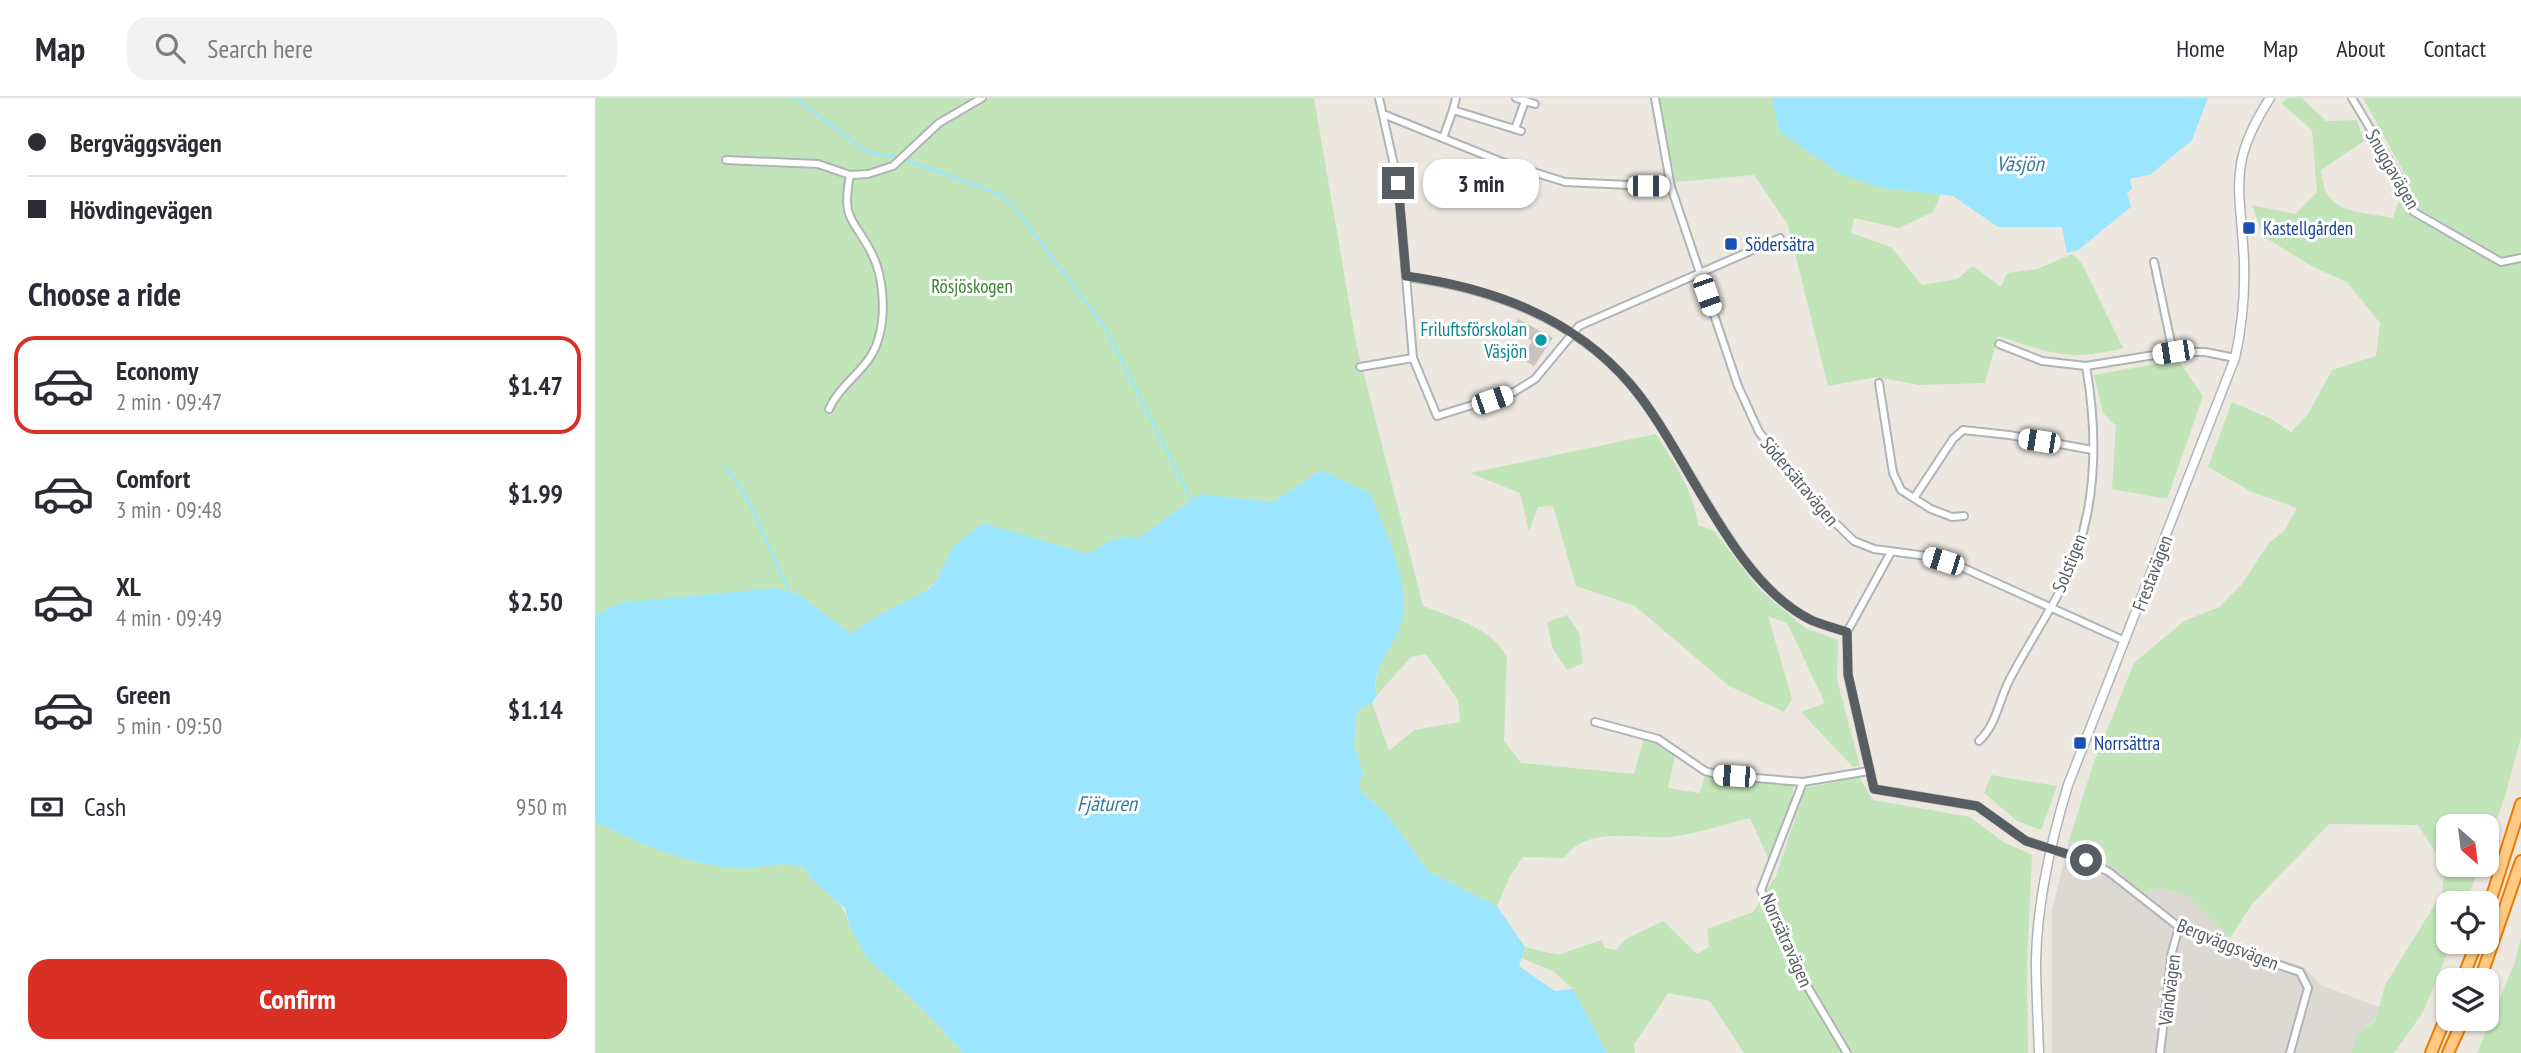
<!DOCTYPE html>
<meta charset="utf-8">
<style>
:root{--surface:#fff;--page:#f2f2f3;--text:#2b2b33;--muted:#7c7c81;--line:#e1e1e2;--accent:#d93025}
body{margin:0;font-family:"PT Sans Narrow",sans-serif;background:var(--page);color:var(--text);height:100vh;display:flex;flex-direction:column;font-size:26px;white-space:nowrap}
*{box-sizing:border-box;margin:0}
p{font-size:23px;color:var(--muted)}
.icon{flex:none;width:38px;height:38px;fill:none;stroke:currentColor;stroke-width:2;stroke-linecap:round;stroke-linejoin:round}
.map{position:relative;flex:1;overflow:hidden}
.side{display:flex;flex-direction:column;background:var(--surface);width:595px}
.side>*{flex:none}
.top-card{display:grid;align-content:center;height:154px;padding:0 28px;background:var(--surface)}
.needle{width:46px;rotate:152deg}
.fabs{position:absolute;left:1841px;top:716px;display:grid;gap:14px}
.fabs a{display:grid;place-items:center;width:63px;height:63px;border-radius:14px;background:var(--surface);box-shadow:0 2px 5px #0004;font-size:35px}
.end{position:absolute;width:32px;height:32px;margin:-16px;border:9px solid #585d61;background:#fff;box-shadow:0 0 0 4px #fff}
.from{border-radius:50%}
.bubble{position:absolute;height:49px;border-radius:21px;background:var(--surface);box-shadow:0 2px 5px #0004;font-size:23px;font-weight:700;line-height:49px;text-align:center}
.car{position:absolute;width:21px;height:42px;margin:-21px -10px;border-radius:9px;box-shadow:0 0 5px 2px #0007;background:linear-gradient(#fff 24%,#345 0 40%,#fff 0 76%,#345 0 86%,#fff 0)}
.top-card b{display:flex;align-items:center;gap:24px;height:66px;font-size:26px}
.top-card b+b{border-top:2px solid var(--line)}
.top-card i{width:18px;height:18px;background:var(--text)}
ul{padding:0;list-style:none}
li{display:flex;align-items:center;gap:21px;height:98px;margin:0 14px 10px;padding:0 14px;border:4px solid transparent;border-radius:21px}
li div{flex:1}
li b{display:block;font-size:26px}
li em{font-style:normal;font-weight:700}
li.current{border-color:var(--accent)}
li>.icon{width:63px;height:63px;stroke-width:1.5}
h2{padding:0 28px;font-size:32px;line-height:84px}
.pay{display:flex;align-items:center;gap:18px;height:77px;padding:0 28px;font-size:26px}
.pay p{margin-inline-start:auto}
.primary-button{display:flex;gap:14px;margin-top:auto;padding:14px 28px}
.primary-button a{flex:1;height:80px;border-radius:21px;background:var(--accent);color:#fff;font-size:28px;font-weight:700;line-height:80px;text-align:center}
header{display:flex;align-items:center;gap:42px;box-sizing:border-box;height:98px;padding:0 35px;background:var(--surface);border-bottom:2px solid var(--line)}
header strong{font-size:33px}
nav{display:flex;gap:38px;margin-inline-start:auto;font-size:24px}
.search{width:490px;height:63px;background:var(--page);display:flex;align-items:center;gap:18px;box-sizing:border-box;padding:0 24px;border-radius:21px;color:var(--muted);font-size:26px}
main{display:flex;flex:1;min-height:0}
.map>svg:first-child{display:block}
.industrial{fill:#dcd9d4}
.green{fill:#c1e5b9}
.water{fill:#9ce5ff}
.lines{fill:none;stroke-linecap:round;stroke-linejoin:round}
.stream{stroke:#9ce5ff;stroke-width:2.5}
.building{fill:#c9c4be}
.minor-casing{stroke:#b0b4b8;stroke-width:10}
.tertiary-casing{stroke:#b0b4b8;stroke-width:11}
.motorway-casing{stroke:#eb7a00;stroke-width:14}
.minor{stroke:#fff;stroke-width:6}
.tertiary{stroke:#fff;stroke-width:8}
.motorway{stroke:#ffca83;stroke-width:10}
.route{stroke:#585d61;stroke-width:9}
.transit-dot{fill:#1a4fb4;stroke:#fff;stroke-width:2.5}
.culture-dot{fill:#0f9aa8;stroke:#fff;stroke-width:2.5}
.labels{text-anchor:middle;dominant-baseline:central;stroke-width:6;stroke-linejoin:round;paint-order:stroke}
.street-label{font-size:19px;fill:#585d61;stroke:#fff}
.transit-label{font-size:19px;fill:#164399;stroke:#fff;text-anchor:start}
.park-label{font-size:19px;fill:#3a812f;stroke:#fff}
.culture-label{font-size:19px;fill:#0d838f;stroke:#fff;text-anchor:end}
.water-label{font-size:21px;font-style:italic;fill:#337ba2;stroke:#fff}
</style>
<header>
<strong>Map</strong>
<div class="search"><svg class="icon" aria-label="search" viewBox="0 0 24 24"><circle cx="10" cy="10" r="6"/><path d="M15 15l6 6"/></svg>Search here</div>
<nav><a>Home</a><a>Map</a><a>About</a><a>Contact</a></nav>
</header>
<main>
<section class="side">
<div class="top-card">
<b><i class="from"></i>Bergväggsvägen</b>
<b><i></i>Hövdingevägen</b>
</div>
<h2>Choose a ride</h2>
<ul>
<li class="current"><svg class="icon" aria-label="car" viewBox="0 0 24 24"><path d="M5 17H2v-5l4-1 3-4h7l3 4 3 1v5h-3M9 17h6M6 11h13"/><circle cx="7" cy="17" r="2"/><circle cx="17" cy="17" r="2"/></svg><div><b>Economy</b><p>2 min · 09:47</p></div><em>$1.47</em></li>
<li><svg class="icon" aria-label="car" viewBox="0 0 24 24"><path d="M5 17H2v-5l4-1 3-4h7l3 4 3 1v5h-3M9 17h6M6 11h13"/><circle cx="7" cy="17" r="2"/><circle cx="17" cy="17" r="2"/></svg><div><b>Comfort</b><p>3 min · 09:48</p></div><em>$1.99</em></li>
<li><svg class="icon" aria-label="car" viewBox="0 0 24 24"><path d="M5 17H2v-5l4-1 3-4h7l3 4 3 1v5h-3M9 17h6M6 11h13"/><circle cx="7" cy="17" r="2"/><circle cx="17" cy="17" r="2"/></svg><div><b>XL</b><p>4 min · 09:49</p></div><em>$2.50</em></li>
<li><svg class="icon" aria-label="car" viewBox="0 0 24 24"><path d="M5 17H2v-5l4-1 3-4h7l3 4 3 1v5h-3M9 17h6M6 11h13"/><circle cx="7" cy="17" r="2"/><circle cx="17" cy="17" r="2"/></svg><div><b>Green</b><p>5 min · 09:50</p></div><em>$1.14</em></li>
</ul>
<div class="pay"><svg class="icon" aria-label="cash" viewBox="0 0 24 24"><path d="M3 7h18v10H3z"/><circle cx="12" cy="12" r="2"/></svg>Cash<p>950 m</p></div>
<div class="primary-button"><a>Confirm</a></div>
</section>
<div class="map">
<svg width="1926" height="955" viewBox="0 0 1926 955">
<rect width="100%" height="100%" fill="#ece7df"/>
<!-- industrial -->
<polygon class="industrial" points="1474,742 1514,766 1551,795 1563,789 1591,797 1635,840 1634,844 1709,869 1726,887 1786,910 1779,923 1762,937 1756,955 1457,955 1457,813"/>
<!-- green -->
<g class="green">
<path d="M0,0H719L761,245L828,508C858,520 896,529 912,559L909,643L926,665L1039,676L1049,641L1068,648L1080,657L1073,690L1105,695L1110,677L1199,686L1197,700L1174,762L1155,720C1129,726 1102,736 1075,739C1042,741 991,727 969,760L928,759L915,778L902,808L833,773L791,715L768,696L763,686L768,675L759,647L762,612L777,605L794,653L819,632L865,624L863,602L831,556L816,559L782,597C776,573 797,542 807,521L726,372L678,404L605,396L523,465L358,448C353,459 348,473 341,483C332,496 274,524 256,537L208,500L0,529Z"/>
<path d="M1063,0H1177L1184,33L1282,89L1346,96L1338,114L1304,130L1259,120L1256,135L1296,149L1327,187L1362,181L1378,168L1406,189L1412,175L1442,171L1477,156L1486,164L1528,250C1473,264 1455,255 1403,238L1390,285L1324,287L1281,279L1233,288L1193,127L1159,77L1081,84Z"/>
<path d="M1691,0H1707L1731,23L1762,22L1769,43L1726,72C1729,117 1761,112 1798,120L1812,80L1768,0H1926V639L1910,698L1892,749V728H1853V766L1885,767L1871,805H1853V844H1857L1828,914L1799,955H1756L1762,937L1780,923L1790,887L1847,795L1850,769L1823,727L1734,726L1657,806L1635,840L1591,797L1563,789L1551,796L1514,766L1474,742L1499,664L1539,565L1589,523L1624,509L1647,486L1674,445L1689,433L1702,410L1657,394L1613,369L1637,304L1676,321L1696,334L1713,316L1737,272L1781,258L1785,225L1752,184L1718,169L1668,138L1657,107L1700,116L1722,94L1717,32L1687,6Z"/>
<polygon points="1583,262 1608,298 1572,401 1517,391 1521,328 1508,315 1499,277"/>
<path d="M1061,336C1080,366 1098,392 1103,427L1119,433L1165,492L1210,530L1243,542L1242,582L1265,668L1258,669L1206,614L1230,605L1192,525L1173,518L1197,601L1189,614L1134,588L1040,508L981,488L958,408L943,409L934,433L925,395L875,375Z"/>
<polygon points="972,517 984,535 988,565 972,572 957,549 952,524"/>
<polygon points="1396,677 1462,688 1446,732 1422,723 1389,695"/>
<polygon points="1264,679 1278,702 1375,719 1408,744 1437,757 1432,864 1433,955 1149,955 1115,903 1073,895 1039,947 1040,955 1012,955 978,891 958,873 926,860 930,849 963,857 1006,842 1010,850 1021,852 1031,841 1068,823 1102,856 1114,849 1112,831 1158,814 1181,778 1210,690"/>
<path d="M0,724C44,745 90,766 140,770C167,773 178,761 210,769C226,796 246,793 255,829L368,955H0Z"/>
<polygon points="1926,839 1926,955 1882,955 1920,864"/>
</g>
<!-- water -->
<g class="water">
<polygon points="1177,0 1613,0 1597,42 1556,76 1535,81 1537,91 1532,95 1536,109 1483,152 1472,155 1467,129 1403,129 1358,98 1282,89 1244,75 1184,33"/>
<path d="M726,372L775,395C789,431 815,482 807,521C802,547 774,569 782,597L777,605L762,612L759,647L768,675L763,686L768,696L791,715L833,773L902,808L930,849L924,868L960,893L978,891L1012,955H368L329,912L273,861L255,829L250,810L217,782L209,769C178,761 167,773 139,770C90,766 44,745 0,724V518L24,505L180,490L206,498L256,536L282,518L334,491L342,482L358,448L388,425L492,456L518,441L545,439L605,396L678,404Z"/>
</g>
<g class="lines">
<!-- stream -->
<g class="stream">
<polyline points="200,0 274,55 300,58"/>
<polyline points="312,62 404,96 418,108 510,229 596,401"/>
<polyline points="131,368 153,402 195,495"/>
</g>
</g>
<!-- building -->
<polygon class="building" points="923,221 958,240 939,268 927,261 937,243 917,232"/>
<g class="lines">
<defs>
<g id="minor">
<polyline points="784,0 803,85 818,260 842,318 919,294 940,281 984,228 1185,140"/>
<polyline points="921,0 940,6"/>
<polyline points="1060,0 1076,89 1143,288 1164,334 1229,414 1259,443 1279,451 1332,458 1364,468 1530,543"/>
<polyline points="1757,0 1801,74 1819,114 1906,164 1926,160"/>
<polyline points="858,12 861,0"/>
<polyline points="788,16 907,64 970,84 1076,89"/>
<polyline points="920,31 930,3"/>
<polyline points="848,40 858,12 926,33"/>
<polyline points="131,62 223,66 255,77 273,76 298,68 344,25 387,0"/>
<polyline points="1559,164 1578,254"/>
<path d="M811,179C896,190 978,219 1036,287C1092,353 1137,483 1216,522C1227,527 1240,530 1252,534"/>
<polyline points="1404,246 1447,263 1491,268 1578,254 1610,254 1640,260"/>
<polyline points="765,269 818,260"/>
<polyline points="1284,285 1298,375 1306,392 1336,411 1357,419 1369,418"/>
<path d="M234,311C246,284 275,271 283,242C291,218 289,179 277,156C259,119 246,125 255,77"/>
<polyline points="1319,400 1358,341 1368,332 1414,337 1498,352"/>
<polyline points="1296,454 1252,534 1253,577 1279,691 1382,708 1431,743 1491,762 1514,774 1584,829 1639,852 1705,874 1713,890 1695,955"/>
<polyline points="1000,624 1063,641 1110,673 1124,677 1208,684"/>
<path d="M1384,643C1403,625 1404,599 1417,577C1432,549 1450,521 1465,493C1502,424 1504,343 1491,268"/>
<polyline points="1252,955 1196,861 1166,792 1208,684 1274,673"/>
<polyline points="1565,955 1577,854 1584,829"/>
</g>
<path id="tertiary" d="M1444,955C1443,924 1441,893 1441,863C1442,803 1456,743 1473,687L1640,260C1647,229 1650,196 1649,164C1646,90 1631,68 1675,0"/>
<g id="motorway">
<polyline points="1892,814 1926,706"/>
<polyline points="1867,882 1882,844"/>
<polyline points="1885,882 1926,763"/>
<polyline points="1836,955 1853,914"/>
<polyline points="1853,955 1869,920"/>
</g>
</defs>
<!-- minor casing -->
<use href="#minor" class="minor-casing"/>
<!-- tertiary casing -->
<use href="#tertiary" class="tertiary-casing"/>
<!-- motorway casing -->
<use href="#motorway" class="motorway-casing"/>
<!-- minor -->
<use href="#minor" class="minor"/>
<!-- tertiary -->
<use href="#tertiary" class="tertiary"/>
<!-- motorway -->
<use href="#motorway" class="motorway"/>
</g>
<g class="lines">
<!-- route -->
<path class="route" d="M803,85L811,178C897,190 978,219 1036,287C1092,353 1136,483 1216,522C1227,527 1240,530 1252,534L1253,576L1279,691L1382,708L1431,743L1491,762"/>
</g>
<!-- markers -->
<g class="transit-dot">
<rect x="1647" y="123" width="14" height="14" rx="3.5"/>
<rect x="1129" y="139" width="14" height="14" rx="3.5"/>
<rect x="1478" y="638" width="14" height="14" rx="3.5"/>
</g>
<circle class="culture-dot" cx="946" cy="242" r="7"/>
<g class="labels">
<!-- street labels -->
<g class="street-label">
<text transform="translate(1798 71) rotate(60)">Snuggavägen</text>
<text transform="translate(1205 383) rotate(50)">Södersätravägen</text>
<text transform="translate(1474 465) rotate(-68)">Solstigen</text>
<text transform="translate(1557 475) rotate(-69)">Frestavägen</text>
<text transform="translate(1192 842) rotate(66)">Norrsätravägen</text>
<text transform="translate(1633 846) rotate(22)">Bergväggsvägen</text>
<text transform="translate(1574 892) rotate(-83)">Vändvägen</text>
</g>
<!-- transit labels -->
<g class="transit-label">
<text x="1668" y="130">Kastellgården</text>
<text x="1150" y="146">Södersätra</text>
<text x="1499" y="645">Norrsättra</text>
</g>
<!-- park labels -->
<g class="park-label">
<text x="377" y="188">Rösjöskogen</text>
</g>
<!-- culture labels -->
<g class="culture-label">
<text x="932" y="231">Friluftsförskolan<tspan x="932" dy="22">Väsjön</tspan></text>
</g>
<!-- water labels -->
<g class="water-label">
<text x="1425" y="65">Väsjön</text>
<text x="512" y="705">Fjäturen</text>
</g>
</g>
</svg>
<div class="fabs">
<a><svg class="needle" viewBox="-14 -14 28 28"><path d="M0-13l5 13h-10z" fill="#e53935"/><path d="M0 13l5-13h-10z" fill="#7c7c81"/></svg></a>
<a><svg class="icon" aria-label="locate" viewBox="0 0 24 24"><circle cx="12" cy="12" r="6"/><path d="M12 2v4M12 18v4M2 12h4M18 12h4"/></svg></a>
<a><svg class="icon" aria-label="layers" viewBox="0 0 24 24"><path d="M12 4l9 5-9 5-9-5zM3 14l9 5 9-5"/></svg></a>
</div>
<i class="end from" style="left:1491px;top:762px"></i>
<i class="end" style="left:803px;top:85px"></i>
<div class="bubble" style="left:828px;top:61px;width:116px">3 min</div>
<i class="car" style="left:1053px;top:88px;rotate:90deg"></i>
<i class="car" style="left:1112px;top:197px;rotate:161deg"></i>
<i class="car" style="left:1578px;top:254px;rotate:261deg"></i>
<i class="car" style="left:897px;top:302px;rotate:71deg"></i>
<i class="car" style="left:1444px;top:343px;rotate:279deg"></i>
<i class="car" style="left:1348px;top:463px;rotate:287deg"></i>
<i class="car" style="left:1139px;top:678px;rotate:274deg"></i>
</div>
</main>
